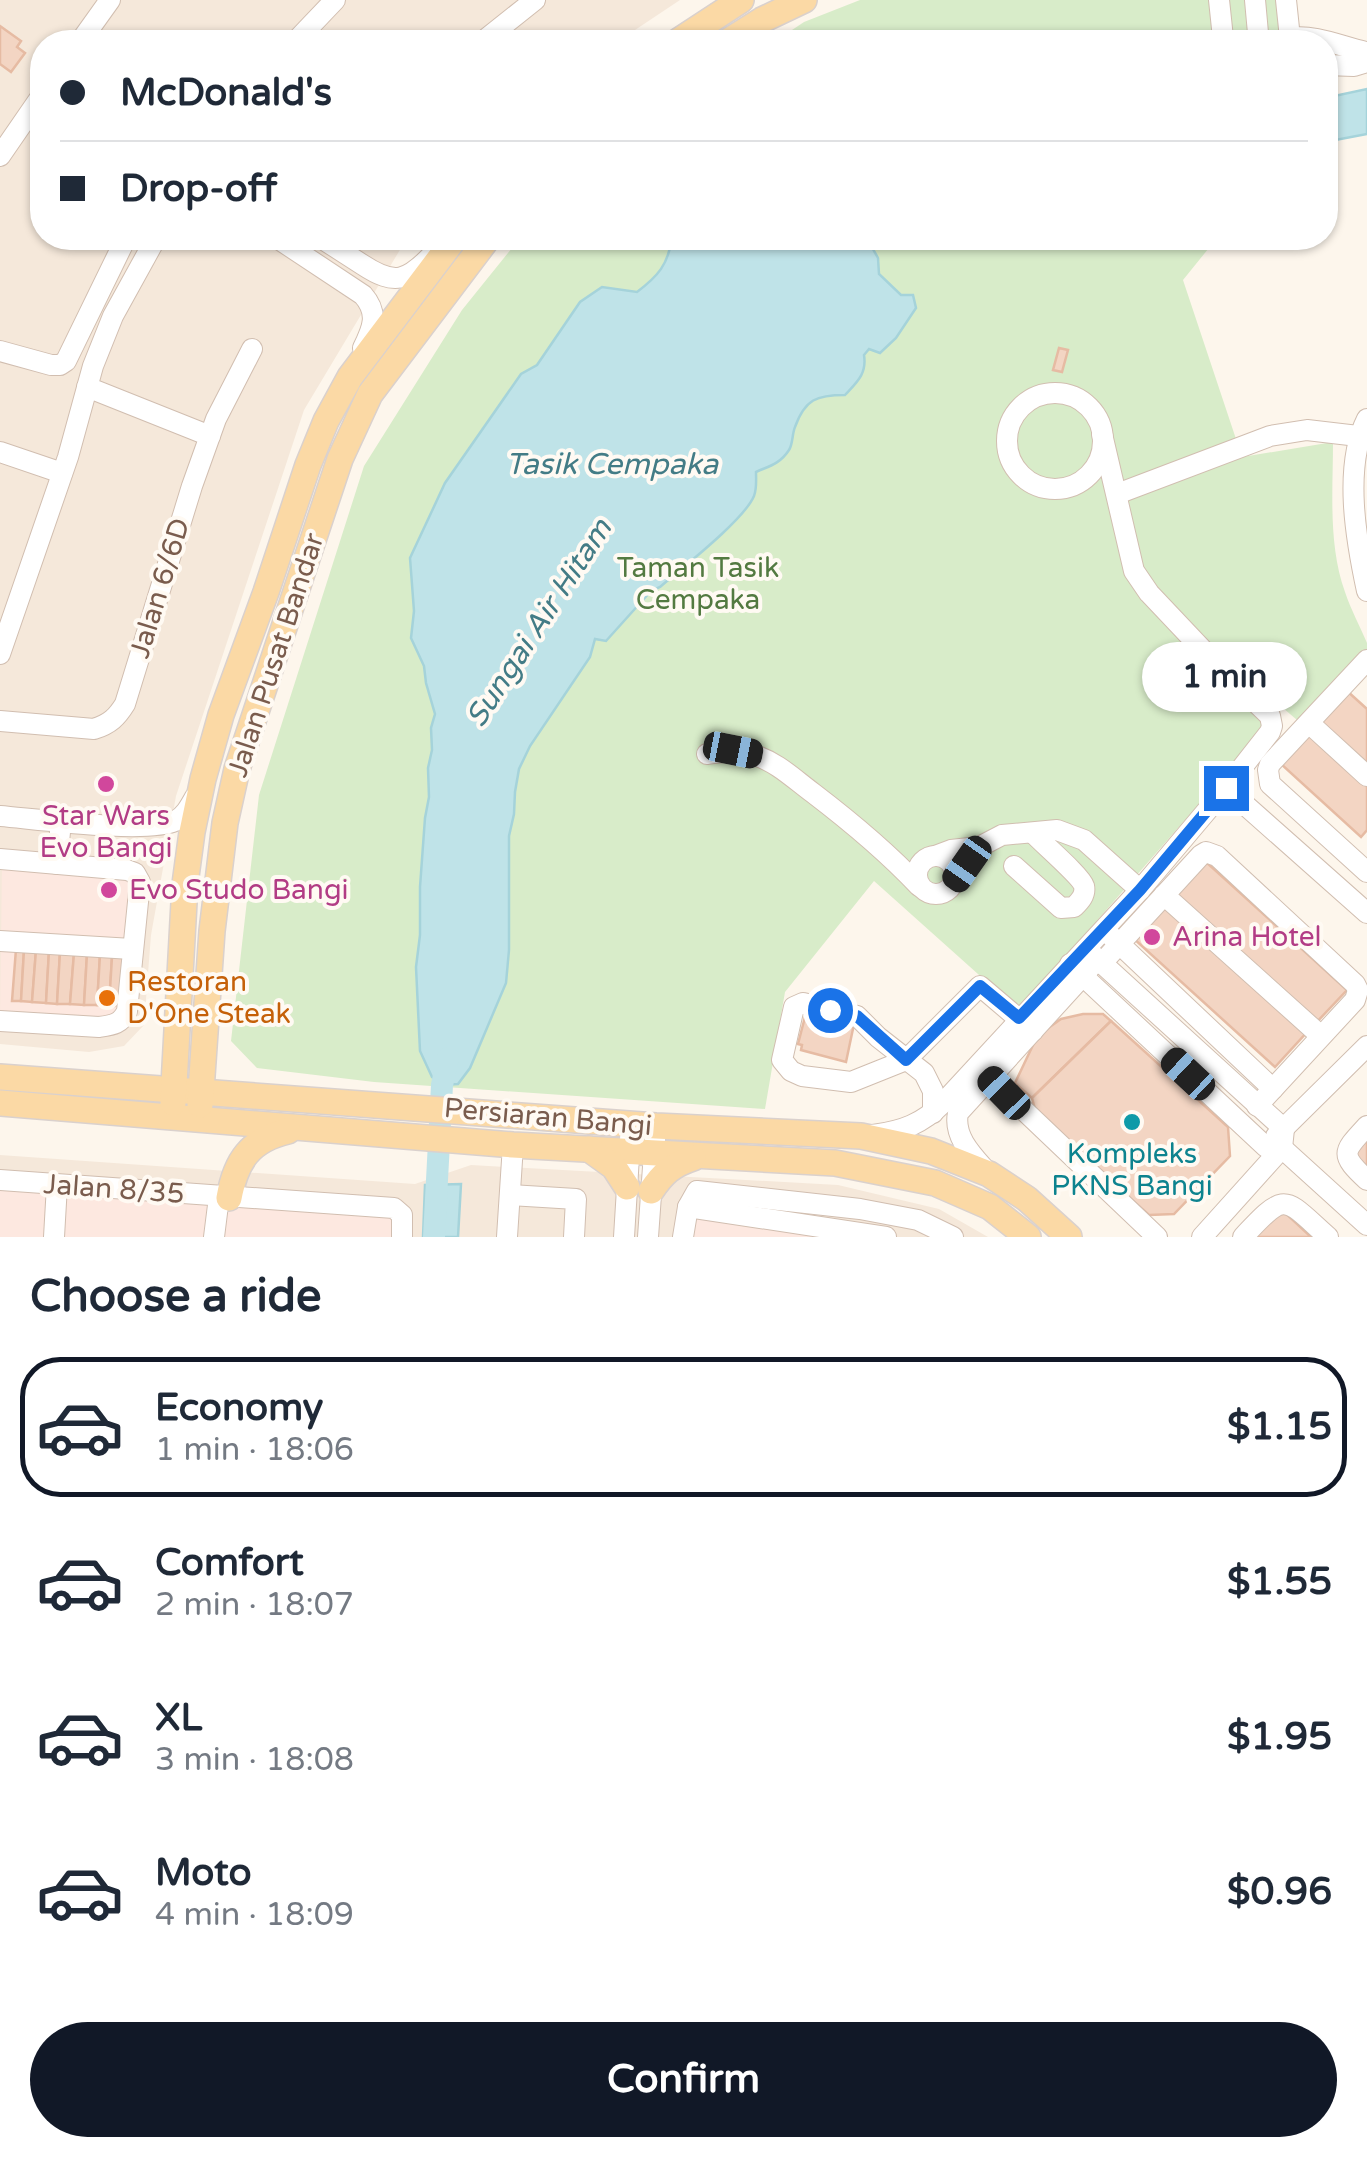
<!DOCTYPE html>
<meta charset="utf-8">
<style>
:root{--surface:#fff;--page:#f6f6f7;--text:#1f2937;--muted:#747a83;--line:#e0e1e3;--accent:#111827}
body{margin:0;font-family:"Varela Round",sans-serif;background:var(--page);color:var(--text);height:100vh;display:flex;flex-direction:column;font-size:38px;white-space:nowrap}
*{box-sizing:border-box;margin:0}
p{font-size:32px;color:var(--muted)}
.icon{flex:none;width:55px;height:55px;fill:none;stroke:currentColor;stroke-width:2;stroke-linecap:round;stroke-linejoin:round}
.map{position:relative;height:1237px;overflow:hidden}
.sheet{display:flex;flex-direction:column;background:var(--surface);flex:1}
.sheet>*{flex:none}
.banner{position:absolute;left:30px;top:30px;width:1308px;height:220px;border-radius:40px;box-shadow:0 2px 8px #0004;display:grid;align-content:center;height:220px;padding:0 30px;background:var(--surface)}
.end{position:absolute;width:45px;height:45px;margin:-22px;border:12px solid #1a73e8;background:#fff;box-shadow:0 0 0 5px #fff}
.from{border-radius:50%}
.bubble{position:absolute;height:70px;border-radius:35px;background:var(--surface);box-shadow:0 2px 8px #0004;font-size:32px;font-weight:700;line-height:70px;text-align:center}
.car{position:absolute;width:30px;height:60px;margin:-30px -15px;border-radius:12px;box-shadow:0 0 8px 2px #0007;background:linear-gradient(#222 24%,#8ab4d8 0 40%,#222 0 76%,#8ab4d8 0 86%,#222 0)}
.banner b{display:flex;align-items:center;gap:35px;height:95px;font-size:38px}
.banner b+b{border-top:2px solid var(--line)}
.banner i{width:25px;height:25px;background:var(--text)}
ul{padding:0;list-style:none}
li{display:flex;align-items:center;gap:30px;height:140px;margin:0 20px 15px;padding:0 10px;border:5px solid transparent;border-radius:40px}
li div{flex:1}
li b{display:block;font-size:38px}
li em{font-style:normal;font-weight:700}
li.selected{border-color:var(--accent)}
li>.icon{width:90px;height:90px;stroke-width:1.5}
h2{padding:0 30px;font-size:45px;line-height:120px}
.primary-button{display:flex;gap:20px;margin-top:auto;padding:20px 30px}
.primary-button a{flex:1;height:115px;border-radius:60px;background:var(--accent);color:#fff;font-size:40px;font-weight:700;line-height:115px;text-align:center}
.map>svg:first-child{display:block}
.residential{fill:#f5e8da}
.commercial{fill:#fde8e0}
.park{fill:#d8ecc9}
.water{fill:#bfe3e8;stroke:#a5d3da;stroke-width:2.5}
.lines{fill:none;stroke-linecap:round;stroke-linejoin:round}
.river{stroke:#bfe3e8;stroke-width:22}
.building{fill:#f3d5c3;stroke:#e6bba3;stroke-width:2.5}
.minor-casing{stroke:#d1beb0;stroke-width:22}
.major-casing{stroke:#dad1cd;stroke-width:28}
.minor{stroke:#fff;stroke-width:20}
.major{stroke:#fbd9a5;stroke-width:25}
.route{stroke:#1a73e8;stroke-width:12}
.hotel-dot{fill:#d1479c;stroke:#fffaf3;stroke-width:4}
.food-dot{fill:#e8710a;stroke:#fffaf3;stroke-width:4}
.culture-dot{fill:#0f9aa8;stroke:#fffaf3;stroke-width:4}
.labels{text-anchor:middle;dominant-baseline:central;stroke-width:8;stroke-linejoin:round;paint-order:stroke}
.park-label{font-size:28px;fill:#537a41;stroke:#fffaf3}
.street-label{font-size:28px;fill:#7a5c4d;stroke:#fffaf3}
.hotel-label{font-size:28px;fill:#b23c85;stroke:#fffaf3;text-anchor:start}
.food-label{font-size:28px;fill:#c56008;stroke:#fffaf3;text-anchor:start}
.culture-label{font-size:28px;fill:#0d838f;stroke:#fffaf3}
.water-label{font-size:30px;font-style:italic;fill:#437c86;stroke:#fffaf3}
</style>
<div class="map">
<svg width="1367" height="1237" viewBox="0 0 1367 1237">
<rect width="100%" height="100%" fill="#fdf6ec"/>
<!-- residential -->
<g class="residential">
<polygon points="0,0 680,0 617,42 42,42 42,238 407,238 304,410 176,796 151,935 144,1025 124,1046 89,1052 0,1044"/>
<polygon points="0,1155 415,1184 471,1165 838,1185 939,1209 988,1237 0,1237"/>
</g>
<!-- commercial -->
<g class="commercial">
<polygon points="2,863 134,877 119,1018 0,1017"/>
<polygon points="0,1185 392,1213 396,1237 0,1237"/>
<polygon points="692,1214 851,1237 688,1237"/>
</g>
<!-- park -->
<g class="park">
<polygon points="860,0 1276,0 1282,42 774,42 804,22"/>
<path d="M520,238H1217L1183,280L1242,457L1333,442C1333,491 1328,545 1345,592C1351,610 1360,626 1367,643V650L1297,720L1283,708L1024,1004L1015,1005L1007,1000L874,881L785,992L765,1109L374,1082L257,1068L231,1041L259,795L364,466L462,310Z"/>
</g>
<!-- water -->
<g class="water">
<polygon points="1367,89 1367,134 1325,142 1325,98"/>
<path d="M672,238H871L869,242L878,258L879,274L901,295H913L916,308L896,338L880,353L869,349L864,355C867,374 857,382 845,395C817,395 805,399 795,427C792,434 793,444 789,450C780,464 769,466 756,472C756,480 757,488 754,496C744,520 682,568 660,587L651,591L606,641L595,639L590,657L530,746L519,769L515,792L514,814L509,836V950L506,983L470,1068L458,1084L442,1085L432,1077L420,1051L416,967L420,935V887L425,818L429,797L428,768L432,750L431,728L435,714L426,683L424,666L411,638L414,611L410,558L445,483L521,374L537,365L580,302L602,287L637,292C658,276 668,265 672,238Z"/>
<polygon points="461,1184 458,1237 423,1237 425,1185"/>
</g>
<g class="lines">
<!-- river -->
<polyline class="river" points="434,1237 442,1085 448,1058"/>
</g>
<!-- building -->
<g class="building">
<polygon points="0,26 21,41 17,47 25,53 11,72 0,64"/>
<polygon points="1059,348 1068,350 1062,372 1053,370"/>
<polygon points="1346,690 1367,709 1367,764 1319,721"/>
<polygon points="1310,733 1367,784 1367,830 1361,837 1281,764"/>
<polygon points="1205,861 1347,990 1314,1025 1172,896"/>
<polygon points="1166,902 1308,1031 1275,1067 1133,938"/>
<polygon points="16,949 24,950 21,1001 12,1001"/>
<polygon points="24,950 36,950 32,1002 21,1001"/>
<polygon points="36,950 49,951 46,1003 32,1002"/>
<polygon points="49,951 60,952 57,1004 46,1003"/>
<polygon points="60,952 74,953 70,1004 57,1004"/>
<polygon points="74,953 87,954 84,1005 70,1004"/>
<polygon points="87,954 100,955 97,1005 84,1005"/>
<polygon points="100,955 112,957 109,1006 97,1005"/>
<polygon points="112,957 129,958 126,997 115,1006 109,1006"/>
<polygon points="809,1014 854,1024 846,1062 801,1050 802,1045 798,1044 805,1017"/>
<polygon points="1083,1014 1103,1014 1111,1021 1032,1098 1015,1083 1034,1043 1044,1031 1061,1019"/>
<polygon points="1111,1021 1228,1127 1230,1156 1174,1214 1149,1215 1037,1116 1032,1098"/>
<polygon points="1367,1135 1367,1167 1351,1152"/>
<polygon points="1280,1208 1311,1237 1252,1237"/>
</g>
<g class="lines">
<defs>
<g id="minor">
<polyline points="1219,0 1223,38 1226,42"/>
<polyline points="1255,0 1258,33 1256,42"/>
<polyline points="1286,0 1290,38 1287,42"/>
<path d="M1290,38C1314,34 1343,47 1366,52L1367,55"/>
<polyline points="80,42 110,0"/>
<polyline points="295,42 335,0"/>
<polyline points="482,42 535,0"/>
<polyline points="1325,65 1354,66 1364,63 1367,59"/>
<polyline points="0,156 42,95"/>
<path d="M277,238L363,295C379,313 373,328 363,348"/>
<path d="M321,238C335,247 349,256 363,265C395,286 407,281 433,254"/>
<polyline points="0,351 51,365 60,365 66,361 126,238"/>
<polyline points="87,387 210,436"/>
<circle cx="1055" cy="441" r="48"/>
<path d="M1367,419C1343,467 1356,540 1367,591"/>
<polyline points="0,452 62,473"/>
<polyline points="1117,494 1270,436 1307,430 1358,436"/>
<polyline points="0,654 68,457 93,366 113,316 156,238"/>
<polyline points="1367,660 1270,764 1268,770 1270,784 1367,872"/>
<path d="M0,721L94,729C110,724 117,717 125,704L192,486L216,419L252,349"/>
<polyline points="1309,723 1367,776"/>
<path d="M707,754C724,752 738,749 754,755C777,762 794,779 813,793C851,822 886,851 919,886"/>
<polyline points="1226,788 1367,913"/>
<path d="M0,816C36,819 147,834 175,821C185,816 190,806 195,797"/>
<circle cx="936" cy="875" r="19"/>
<polyline points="935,856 951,850 979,847 1002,835 1057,830 1084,840 1140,890"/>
<path d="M0,859L127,870L135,873L140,882L127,1011C121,1024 113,1025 99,1027L0,1021"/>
<polyline points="57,864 61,821"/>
<path d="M1014,866L1061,908L1074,907C1080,901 1086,895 1084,886C1081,876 1042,843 1033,833"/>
<polyline points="1164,895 1321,1036"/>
<polyline points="1111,936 1273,1089"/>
<polyline points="0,941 132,949"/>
<polyline points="1094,956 1284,1129 1282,1148 1202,1237"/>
<polyline points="1070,964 1266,1147 1282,1148"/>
<polyline points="1101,964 1201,855 1206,852 1217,856 1355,984 1358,990 1355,1000 1257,1106"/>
<polyline points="990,1078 1157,1237"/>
<polyline points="933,1113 933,1091 924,1073 878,1037 857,1016 803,1003 794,1007 782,1060 791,1071 802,1076 851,1082 906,1060 980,986 1033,1031"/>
<path d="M1367,1126C1343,1152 1339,1154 1367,1180"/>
<path d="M873,1135C903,1131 922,1124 944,1102L1140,890L1226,788L1270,732L1272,726L1270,716L1219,667L1149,593L1134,571L1102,434"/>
<polyline points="1276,1136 1367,1046"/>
<polyline points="1282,1148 1367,1225"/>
<path d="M988,1173C973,1156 953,1137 958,1113L1089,969"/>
<polyline points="0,1180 394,1208 402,1215 402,1237"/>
<polyline points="510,1195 576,1199 574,1237"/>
<polyline points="688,1207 886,1237"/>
<polyline points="54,1237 57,1185"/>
<polyline points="214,1237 219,1197"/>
<polyline points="507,1237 513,1145"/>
<polyline points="624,1237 631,1124"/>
<polyline points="648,1237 655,1139"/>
<polyline points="683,1237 688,1207 697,1191 860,1209 918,1220 953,1237"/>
<path d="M1243,1237C1287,1190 1283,1197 1328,1237"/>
</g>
<g id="major">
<polyline points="677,42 741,0"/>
<polyline points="727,42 762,20 804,0"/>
<polyline points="0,1077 656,1126 861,1136 931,1151 989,1174 1027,1199 1069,1237"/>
<polyline points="0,1103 513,1145 835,1163 935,1183 990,1207 1028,1237"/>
<polyline points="173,1103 185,884 192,832 203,779 221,715 266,592 308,465 326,421 350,377 455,238"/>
<polyline points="200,1105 212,931 225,823 237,769 340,459 370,394 488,238"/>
<polyline points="589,1149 614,1167 627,1187"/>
<path d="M651,1191C663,1173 672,1165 693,1158"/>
<path d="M229,1198C236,1160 250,1140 288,1131"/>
</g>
</defs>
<!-- minor casing -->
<use href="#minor" class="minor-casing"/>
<!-- major casing -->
<use href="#major" class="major-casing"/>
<!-- minor -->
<use href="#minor" class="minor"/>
<!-- major -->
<use href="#major" class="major"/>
</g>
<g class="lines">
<!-- route -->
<polyline class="route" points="830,1010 857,1016 906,1060 980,986 1019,1018 1140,890 1226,788"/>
</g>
<!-- markers -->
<g class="hotel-dot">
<circle cx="106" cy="784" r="10"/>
<circle cx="109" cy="890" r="10"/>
<circle cx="1152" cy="937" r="10"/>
</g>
<circle class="food-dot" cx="107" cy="998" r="10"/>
<circle class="culture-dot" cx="1132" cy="1122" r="10"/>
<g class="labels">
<!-- park labels -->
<g class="park-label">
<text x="698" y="568">Taman Tasik<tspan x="698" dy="32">Cempaka</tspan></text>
</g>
<!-- street labels -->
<g class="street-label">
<text transform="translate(160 588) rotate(-73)">Jalan 6/6D</text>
<text transform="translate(276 655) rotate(-72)">Jalan Pusat Bandar</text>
<text transform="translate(548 1117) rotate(5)">Persiaran Bangi</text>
<text transform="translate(114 1189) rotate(4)">Jalan 8/35</text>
</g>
<!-- hotel labels -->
<g class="hotel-label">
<text x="106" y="816" text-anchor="middle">Star Wars<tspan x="106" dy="32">Evo Bangi</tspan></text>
<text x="129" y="890">Evo Studo Bangi</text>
<text x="1172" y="937">Arina Hotel</text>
</g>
<!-- food labels -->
<g class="food-label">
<text x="127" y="982">Restoran<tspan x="127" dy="32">D'One Steak</tspan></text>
</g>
<!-- culture labels -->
<g class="culture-label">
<text x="1132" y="1154">Kompleks<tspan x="1132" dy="32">PKNS Bangi</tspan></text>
</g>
<!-- water labels -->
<g class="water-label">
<text x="612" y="464">Tasik Cempaka</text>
<text transform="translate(539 623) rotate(-57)">Sungai Air Hitam</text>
</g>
</g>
</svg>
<i class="end from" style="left:830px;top:1010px"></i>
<i class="end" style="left:1226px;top:788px"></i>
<div class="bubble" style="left:1142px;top:642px;width:165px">1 min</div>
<i class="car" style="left:733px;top:750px;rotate:101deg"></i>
<i class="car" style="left:967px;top:864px;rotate:215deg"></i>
<i class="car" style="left:1188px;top:1074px;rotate:313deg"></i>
<i class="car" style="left:1004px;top:1093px;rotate:316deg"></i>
<div class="banner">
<b><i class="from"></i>McDonald's</b>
<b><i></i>Drop-off</b>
</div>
</div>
<section class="sheet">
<h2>Choose a ride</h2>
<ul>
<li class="selected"><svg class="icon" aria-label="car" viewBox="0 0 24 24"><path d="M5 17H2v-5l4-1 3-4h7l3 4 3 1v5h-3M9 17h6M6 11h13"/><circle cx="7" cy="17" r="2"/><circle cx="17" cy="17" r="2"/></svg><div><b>Economy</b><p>1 min · 18:06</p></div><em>$1.15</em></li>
<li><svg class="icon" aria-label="car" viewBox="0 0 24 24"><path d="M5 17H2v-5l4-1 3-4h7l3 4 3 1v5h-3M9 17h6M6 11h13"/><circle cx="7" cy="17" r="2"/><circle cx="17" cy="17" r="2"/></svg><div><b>Comfort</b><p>2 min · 18:07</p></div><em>$1.55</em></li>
<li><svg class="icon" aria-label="car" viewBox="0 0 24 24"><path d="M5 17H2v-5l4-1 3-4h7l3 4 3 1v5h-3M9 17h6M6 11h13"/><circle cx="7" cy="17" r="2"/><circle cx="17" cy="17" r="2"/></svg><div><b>XL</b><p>3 min · 18:08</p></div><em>$1.95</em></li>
<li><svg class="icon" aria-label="car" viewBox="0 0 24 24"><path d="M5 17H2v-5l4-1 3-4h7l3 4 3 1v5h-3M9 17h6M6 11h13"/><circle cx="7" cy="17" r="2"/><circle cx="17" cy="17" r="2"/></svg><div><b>Moto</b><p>4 min · 18:09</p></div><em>$0.96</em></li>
</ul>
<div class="primary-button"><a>Confirm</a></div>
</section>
